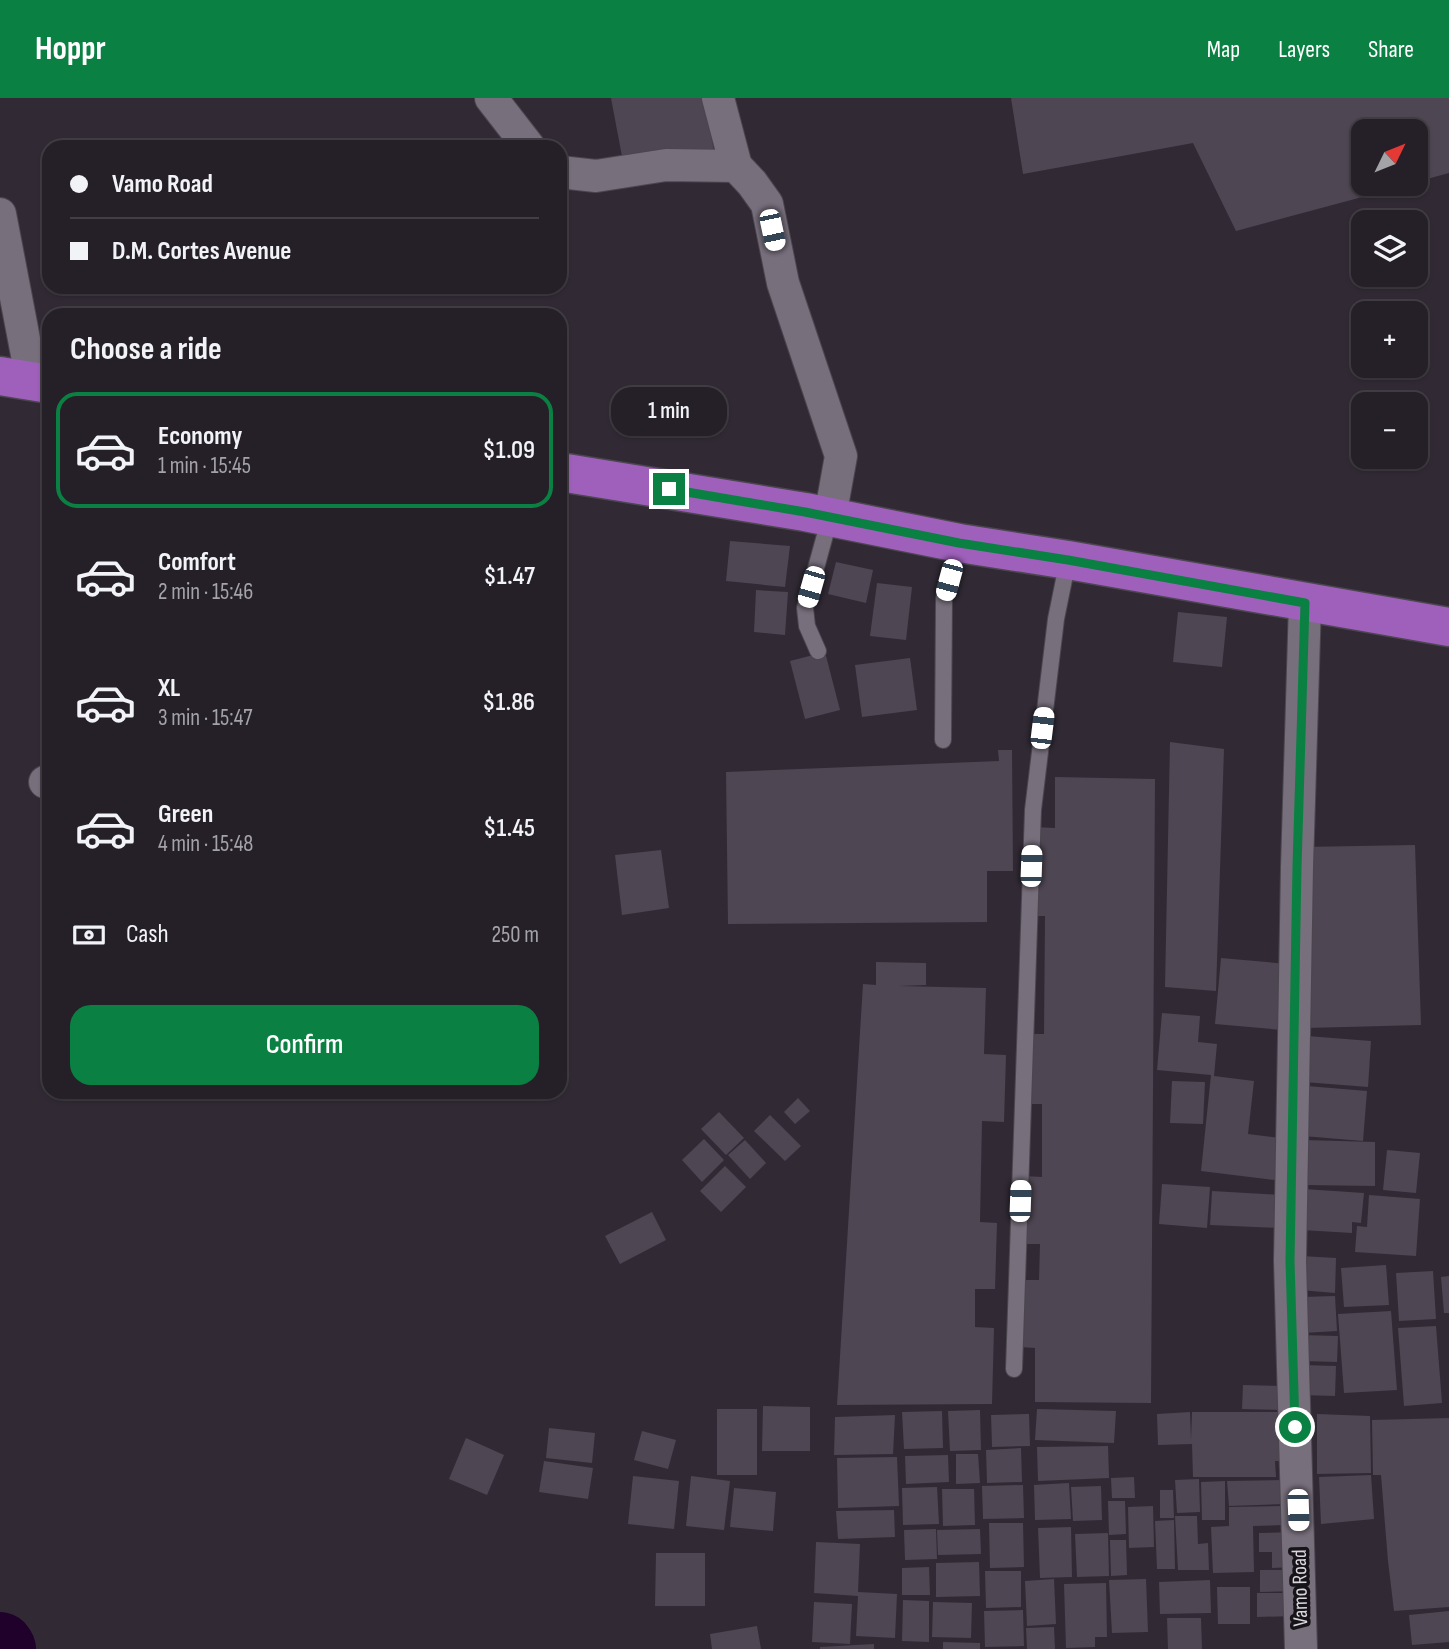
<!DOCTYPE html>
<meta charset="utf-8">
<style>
:root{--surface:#252028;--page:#312d34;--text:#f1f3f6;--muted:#a3a3a8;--line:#423e45;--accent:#0b8043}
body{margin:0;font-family:"Sofia Sans Condensed",sans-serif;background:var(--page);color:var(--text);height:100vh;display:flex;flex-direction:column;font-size:26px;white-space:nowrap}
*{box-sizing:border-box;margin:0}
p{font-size:23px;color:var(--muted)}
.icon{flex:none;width:38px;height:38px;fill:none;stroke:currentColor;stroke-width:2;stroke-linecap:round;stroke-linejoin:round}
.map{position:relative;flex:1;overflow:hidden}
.drawer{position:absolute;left:42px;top:210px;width:525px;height:791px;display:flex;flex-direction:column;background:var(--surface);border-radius:21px;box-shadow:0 2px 5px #0004,0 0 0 2px var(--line)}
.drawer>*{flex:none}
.hud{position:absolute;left:42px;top:42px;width:525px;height:154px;border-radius:21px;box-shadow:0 2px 5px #0004,0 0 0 2px var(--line);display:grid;align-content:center;height:154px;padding:0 28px;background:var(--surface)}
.needle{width:46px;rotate:47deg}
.tools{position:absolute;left:1351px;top:21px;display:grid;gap:14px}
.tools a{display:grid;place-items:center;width:77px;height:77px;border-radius:14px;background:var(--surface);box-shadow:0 2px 5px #0004,0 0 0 2px var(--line);font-size:35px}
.end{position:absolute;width:32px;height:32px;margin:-16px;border:9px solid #0b8043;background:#fff;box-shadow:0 0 0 4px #fff}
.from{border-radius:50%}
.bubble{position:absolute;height:49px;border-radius:21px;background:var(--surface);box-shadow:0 2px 5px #0004,0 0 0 2px var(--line);font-size:23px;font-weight:600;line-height:49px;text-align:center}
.car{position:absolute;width:21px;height:42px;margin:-21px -10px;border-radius:9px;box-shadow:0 0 5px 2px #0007;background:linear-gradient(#fff 24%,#345 0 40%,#fff 0 76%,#345 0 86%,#fff 0)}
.hud b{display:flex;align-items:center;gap:24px;height:66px;font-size:26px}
.hud b+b{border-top:2px solid var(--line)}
.hud i{width:18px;height:18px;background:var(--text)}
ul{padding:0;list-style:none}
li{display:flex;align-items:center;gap:21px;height:116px;margin:0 14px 10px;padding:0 14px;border:4px solid transparent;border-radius:21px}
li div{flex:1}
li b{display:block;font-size:26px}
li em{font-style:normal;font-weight:600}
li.on{border-color:var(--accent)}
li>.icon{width:63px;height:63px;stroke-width:1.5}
h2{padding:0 28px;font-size:32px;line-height:84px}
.pay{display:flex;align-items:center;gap:18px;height:77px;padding:0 28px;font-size:26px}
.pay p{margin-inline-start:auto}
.cta{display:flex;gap:14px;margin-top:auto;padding:14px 28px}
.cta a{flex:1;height:80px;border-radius:21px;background:var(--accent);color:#fff;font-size:28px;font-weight:600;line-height:80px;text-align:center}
header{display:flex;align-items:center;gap:42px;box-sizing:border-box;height:98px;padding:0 35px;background:var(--accent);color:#fff}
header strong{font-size:33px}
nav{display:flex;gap:38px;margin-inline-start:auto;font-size:24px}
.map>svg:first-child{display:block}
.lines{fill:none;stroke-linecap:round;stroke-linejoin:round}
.river{stroke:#1f012b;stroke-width:68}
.building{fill:#4e4652}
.service-casing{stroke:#4b464f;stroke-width:18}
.minor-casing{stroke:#4b464f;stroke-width:34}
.trunk-casing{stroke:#4b464f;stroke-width:41}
.service{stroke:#776f7c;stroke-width:16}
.minor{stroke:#776f7c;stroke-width:32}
.trunk{stroke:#9e60ba;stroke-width:38}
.route{stroke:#0b8043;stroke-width:9}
.labels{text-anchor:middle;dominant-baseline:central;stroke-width:7;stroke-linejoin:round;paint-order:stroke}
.street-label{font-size:21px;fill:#dbd6de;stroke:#171419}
</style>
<header>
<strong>Hoppr</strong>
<nav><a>Map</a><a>Layers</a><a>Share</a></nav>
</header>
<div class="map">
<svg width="1449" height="1551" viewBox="0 0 1449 1551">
<rect width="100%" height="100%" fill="#312a35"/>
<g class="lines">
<!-- river -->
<polyline class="river" points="0,1548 2,1551"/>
</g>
<!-- building -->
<g class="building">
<polygon points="611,0 704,0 714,53 624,69"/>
<polygon points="1011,0 1449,0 1449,75 1416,84 1416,33 1363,33 1363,86 1407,87 1236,133 1193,45 1023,76"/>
<polygon points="730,443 790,448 785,489 726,483"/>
<polygon points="836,464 873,472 866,505 828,496"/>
<polygon points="877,485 912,489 906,542 870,538"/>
<polygon points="756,492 788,494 785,537 754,534"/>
<polygon points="1178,514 1227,519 1222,569 1173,564"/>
<polygon points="825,554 840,612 805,621 790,563"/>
<polygon points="910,560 917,612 862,619 855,567"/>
<polygon points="1170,644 1224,651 1216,893 1165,889"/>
<polygon points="998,652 1012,652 1013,773 987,773 987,824 728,826 726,674 999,663"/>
<polygon points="1055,679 1155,681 1151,1305 1035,1304 1035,1250 1019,1249 1019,1182 1039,1182 1040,1146 1023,1146 1024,1078 1042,1079 1042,1006 1029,1006 1029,936 1044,936 1045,818 1033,818 1033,729 1055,730"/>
<polygon points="1415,747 1421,927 1307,930 1301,749"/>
<polygon points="661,752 669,810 622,817 615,757"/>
<polygon points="1221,860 1288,866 1282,932 1215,926"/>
<polygon points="876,864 926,865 926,887 899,888 986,890 984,956 1006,957 1004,1024 982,1023 980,1124 997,1125 995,1191 975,1191 975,1229 994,1230 992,1306 837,1307 863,886 876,887"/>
<polygon points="1162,915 1200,918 1198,944 1217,946 1214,978 1254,983 1248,1036 1288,1041 1283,1083 1201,1073 1211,977 1157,972"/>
<polygon points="1307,938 1371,943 1368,989 1304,984"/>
<polygon points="1172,983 1205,984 1203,1026 1170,1025"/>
<polygon points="1307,988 1367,993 1363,1043 1303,1038"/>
<polygon points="798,1000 810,1013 795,1026 784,1014"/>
<polygon points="719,1014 744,1040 726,1057 701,1031"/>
<polygon points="770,1017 801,1048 785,1063 754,1033"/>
<polygon points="704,1041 724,1062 702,1084 682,1062"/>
<polygon points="745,1042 766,1065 750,1081 728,1057"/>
<polygon points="1304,1042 1375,1044 1375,1088 1304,1087"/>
<polygon points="1387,1052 1420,1055 1416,1095 1383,1092"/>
<polygon points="725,1068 746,1089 721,1114 700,1093"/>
<polygon points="1162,1086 1210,1089 1207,1130 1159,1126"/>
<polygon points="1304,1091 1364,1095 1361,1125 1352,1124 1352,1135 1302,1132"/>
<polygon points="1212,1093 1281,1097 1279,1130 1210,1127"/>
<polygon points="1369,1097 1420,1101 1416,1158 1355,1154 1357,1128 1367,1129"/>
<polygon points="652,1114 666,1142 620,1166 605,1138"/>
<polygon points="1301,1158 1336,1160 1335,1195 1300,1192"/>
<polygon points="1386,1167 1389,1207 1344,1209 1341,1170"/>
<polygon points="1433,1173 1436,1221 1399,1223 1396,1175"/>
<polygon points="1449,1178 1449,1215 1444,1215 1441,1179"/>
<polygon points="1335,1198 1337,1233 1303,1235 1302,1199"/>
<polygon points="1391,1213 1397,1292 1344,1295 1338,1216"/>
<polygon points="1436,1228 1442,1305 1404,1308 1398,1230"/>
<polygon points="1301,1237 1338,1238 1337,1264 1301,1263"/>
<polygon points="1302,1267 1336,1268 1335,1298 1301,1297"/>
<polygon points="1243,1287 1286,1288 1285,1312 1242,1311"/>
<polygon points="763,1308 810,1309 810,1353 762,1353"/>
<rect x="717" y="1311" width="40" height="66"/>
<polygon points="1037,1311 1116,1313 1114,1345 1035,1342"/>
<polygon points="980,1312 981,1352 950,1353 948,1313"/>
<polygon points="942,1313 943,1350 904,1351 902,1314"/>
<polygon points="1190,1314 1191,1342 1192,1314 1291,1314 1292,1363 1275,1363 1276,1379 1193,1379 1192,1346 1158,1347 1157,1316"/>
<polygon points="1029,1316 1030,1348 992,1349 991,1317"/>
<polygon points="1317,1316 1370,1318 1371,1375 1317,1376"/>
<polygon points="895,1317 893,1356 834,1357 835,1319"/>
<polygon points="1449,1320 1449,1509 1394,1513 1388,1463 1381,1377 1373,1377 1372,1322"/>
<polygon points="549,1330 595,1335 592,1365 546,1360"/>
<polygon points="642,1333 676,1342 668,1371 634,1362"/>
<polygon points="466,1340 504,1357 487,1397 449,1381"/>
<polygon points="1108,1348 1109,1380 1038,1383 1037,1349"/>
<polygon points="1021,1350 1022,1384 987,1385 986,1352"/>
<polygon points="956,1356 978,1356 980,1385 956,1386"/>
<polygon points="948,1357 949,1384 906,1386 905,1358"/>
<polygon points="897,1359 899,1408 838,1410 837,1360"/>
<polygon points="544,1363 593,1370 588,1401 539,1394"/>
<polygon points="1371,1377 1374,1421 1321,1426 1319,1379"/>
<polygon points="633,1378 679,1383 674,1431 628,1426"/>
<polygon points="691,1378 730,1383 724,1432 686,1428"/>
<polygon points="1134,1379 1135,1400 1112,1400 1111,1380"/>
<polygon points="1199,1381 1200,1414 1177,1415 1175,1382"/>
<polygon points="1285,1382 1285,1406 1229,1408 1227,1383"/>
<polygon points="1225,1383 1225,1422 1202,1422 1201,1384"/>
<polygon points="1069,1385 1071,1421 1035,1422 1034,1387"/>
<polygon points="1023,1387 1024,1420 983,1421 982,1388"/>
<polygon points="1101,1388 1102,1422 1073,1423 1071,1389"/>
<polygon points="937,1389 939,1426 903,1427 902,1390"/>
<polygon points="734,1390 776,1394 773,1433 730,1429"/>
<polygon points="942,1391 974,1391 975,1427 943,1428"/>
<polygon points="1160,1392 1173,1392 1174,1420 1160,1420"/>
<polygon points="1108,1403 1125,1403 1126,1436 1109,1437"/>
<polygon points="1153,1408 1154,1449 1129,1450 1128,1409"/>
<polygon points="1283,1408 1284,1427 1253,1428 1254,1474 1213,1475 1211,1429 1229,1428 1229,1409"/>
<polygon points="894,1412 895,1439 838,1441 836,1413"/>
<polygon points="1175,1418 1197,1418 1198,1446 1208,1445 1209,1472 1178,1472"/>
<polygon points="1174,1422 1175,1471 1157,1471 1155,1423"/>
<polygon points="989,1425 1023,1425 1024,1469 990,1470"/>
<polygon points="1071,1429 1072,1479 1040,1480 1038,1430"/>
<polygon points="936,1431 937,1461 905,1462 904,1432"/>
<polygon points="980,1431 981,1456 938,1457 937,1432"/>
<polygon points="1296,1434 1297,1469 1272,1470 1272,1454 1259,1454 1259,1435"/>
<polygon points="1108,1435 1109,1478 1077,1479 1075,1436"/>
<polygon points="1110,1442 1126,1442 1127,1477 1111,1478"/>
<polygon points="816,1444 860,1446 858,1494 897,1496 895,1540 856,1538 858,1498 814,1495"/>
<polygon points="656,1455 705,1455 705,1508 655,1508"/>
<polygon points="979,1464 980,1498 936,1499 936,1465"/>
<polygon points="929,1469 930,1497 902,1497 902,1470"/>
<polygon points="1260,1472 1296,1472 1296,1493 1260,1494"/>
<polygon points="985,1473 1021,1473 1021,1509 986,1510"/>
<polygon points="1054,1481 1056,1526 1027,1528 1025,1483"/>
<polygon points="1146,1481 1148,1534 1112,1535 1109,1482"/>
<polygon points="1210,1482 1211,1515 1160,1516 1159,1484"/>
<polygon points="1106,1485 1107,1539 1095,1539 1095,1549 1066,1550 1064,1486"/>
<polygon points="1217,1489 1250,1489 1250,1526 1218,1526"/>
<polygon points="1257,1495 1294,1495 1294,1518 1257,1519"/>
<polygon points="903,1502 929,1503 929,1544 902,1543"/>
<polygon points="814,1504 852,1506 850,1546 812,1544"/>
<polygon points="933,1504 972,1505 971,1540 932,1539"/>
<polygon points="1023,1512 1024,1548 985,1549 984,1513"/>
<polygon points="1449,1513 1449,1544 1412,1547 1409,1517"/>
<polygon points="1167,1520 1201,1520 1202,1551 1168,1551"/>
<polygon points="757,1528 761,1551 712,1551 710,1536"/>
<polygon points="1054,1529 1055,1551 1027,1551 1026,1530"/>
<polygon points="943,1544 980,1545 980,1551 943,1551"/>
<polygon points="874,1546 874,1551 820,1551 820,1549"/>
</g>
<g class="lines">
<defs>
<g id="service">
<polyline points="818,553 807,528 805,510 830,419"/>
<polyline points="943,642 944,500 959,445"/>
<polyline points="1014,1271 1033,712 1056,521 1068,462"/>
</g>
<g id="minor">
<polyline points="491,0 529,49"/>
<polyline points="718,0 736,68 752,85 767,106 783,185 841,358 830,419"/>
<polyline points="560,74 596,78 666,67 736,68"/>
<polyline points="0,116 32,283"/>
<polyline points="45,684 49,682"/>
<polyline points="1301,1551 1290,1163 1297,769 1305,505"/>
</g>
<g id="trunk">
<polyline points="0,278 49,286"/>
<polyline points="560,374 805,414 959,445 1068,462 1449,529"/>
</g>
</defs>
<!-- service casing -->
<use href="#service" class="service-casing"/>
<!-- minor casing -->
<use href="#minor" class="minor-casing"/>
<!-- trunk casing -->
<use href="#trunk" class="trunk-casing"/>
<!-- service -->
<use href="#service" class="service"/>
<!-- minor -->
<use href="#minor" class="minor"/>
<!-- trunk -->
<use href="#trunk" class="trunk"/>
</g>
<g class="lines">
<!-- route -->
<polyline class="route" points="669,391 805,414 959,445 1068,462 1305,505 1297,769 1290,1163 1295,1329"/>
</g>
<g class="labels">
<!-- street labels -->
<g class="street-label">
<text transform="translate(1300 1490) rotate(-91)">Vamo Road</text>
</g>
</g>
</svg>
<div class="tools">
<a><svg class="needle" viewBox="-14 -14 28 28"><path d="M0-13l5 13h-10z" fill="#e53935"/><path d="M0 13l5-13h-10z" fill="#a3a3a8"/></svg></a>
<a><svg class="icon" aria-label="layers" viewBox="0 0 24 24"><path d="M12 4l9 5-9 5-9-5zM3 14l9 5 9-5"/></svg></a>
<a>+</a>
<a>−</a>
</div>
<i class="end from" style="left:1295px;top:1329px"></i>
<i class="end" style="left:669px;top:391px"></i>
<div class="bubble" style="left:611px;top:289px;width:116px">1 min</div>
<i class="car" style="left:772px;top:132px;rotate:168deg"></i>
<i class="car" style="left:949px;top:482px;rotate:195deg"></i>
<i class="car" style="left:811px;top:489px;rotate:196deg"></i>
<i class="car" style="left:1042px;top:630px;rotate:7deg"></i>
<i class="car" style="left:1031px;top:768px;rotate:2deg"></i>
<i class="car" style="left:1020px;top:1103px;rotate:2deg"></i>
<i class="car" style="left:1298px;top:1412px;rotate:178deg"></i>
<div class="hud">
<b><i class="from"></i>Vamo Road</b>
<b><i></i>D.M. Cortes Avenue</b>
</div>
<section class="drawer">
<h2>Choose a ride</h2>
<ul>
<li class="on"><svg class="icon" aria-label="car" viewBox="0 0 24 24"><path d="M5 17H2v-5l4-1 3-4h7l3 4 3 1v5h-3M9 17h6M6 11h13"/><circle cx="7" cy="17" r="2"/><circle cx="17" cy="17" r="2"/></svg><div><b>Economy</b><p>1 min · 15:45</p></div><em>$1.09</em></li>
<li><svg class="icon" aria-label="car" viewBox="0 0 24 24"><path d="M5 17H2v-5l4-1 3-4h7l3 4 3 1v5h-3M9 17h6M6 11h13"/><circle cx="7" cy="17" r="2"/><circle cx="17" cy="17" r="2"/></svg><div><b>Comfort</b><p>2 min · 15:46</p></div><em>$1.47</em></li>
<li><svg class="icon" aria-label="car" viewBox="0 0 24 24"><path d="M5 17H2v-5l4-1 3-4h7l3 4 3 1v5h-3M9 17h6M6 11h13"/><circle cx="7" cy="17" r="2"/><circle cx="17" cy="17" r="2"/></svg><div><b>XL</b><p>3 min · 15:47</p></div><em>$1.86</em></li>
<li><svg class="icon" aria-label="car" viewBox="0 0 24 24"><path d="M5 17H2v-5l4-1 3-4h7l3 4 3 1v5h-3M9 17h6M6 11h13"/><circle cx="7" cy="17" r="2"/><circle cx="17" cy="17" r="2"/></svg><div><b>Green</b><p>4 min · 15:48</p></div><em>$1.45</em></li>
</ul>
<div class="pay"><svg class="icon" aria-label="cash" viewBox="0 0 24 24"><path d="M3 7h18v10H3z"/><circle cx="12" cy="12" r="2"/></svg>Cash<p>250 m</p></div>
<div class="cta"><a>Confirm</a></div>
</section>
</div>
